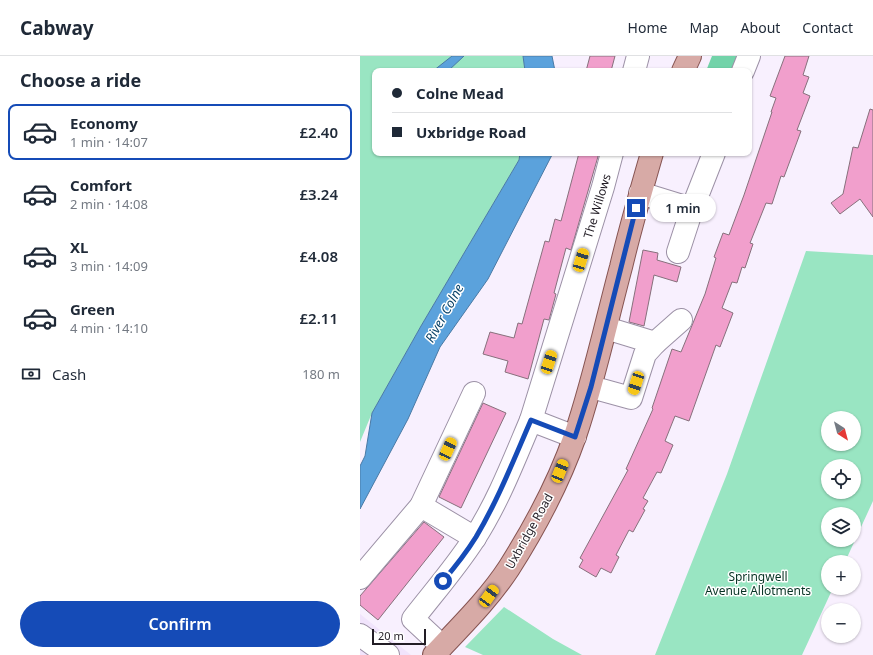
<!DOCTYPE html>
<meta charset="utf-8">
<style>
:root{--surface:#fff;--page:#f6f6f7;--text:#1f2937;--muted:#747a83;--line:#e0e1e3;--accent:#154bb7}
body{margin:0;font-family:"Noto Sans",sans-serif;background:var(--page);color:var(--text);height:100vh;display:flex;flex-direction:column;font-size:15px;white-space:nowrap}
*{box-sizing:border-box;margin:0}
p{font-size:13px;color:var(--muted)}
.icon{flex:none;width:22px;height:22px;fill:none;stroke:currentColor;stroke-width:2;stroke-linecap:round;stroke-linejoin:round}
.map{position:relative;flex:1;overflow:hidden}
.sheet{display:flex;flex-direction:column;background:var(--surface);width:360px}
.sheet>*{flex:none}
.banner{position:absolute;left:12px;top:12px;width:380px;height:88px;border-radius:8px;box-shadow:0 1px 3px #0004;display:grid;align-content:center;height:88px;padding:0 20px;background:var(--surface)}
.needle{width:26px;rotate:144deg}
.controls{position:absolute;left:461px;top:355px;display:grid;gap:8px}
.controls a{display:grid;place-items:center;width:40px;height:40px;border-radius:50%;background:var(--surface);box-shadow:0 1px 3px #0004;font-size:20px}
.scale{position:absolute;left:12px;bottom:10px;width:54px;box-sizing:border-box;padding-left:4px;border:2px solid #221d25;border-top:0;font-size:11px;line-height:14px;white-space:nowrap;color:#221d25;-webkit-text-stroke:3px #fff;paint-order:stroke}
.end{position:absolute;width:18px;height:18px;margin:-9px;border:5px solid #154bb7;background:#fff;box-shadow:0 0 0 2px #fff}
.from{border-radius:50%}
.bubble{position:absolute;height:28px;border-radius:14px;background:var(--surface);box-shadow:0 1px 3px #0004;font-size:13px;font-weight:600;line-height:28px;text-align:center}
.car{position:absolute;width:12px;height:24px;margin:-12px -6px;border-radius:5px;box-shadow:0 0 3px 1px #0007;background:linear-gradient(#f5c518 24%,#345 0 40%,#f5c518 0 76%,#345 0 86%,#f5c518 0)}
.banner b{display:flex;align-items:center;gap:14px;height:38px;font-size:15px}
.banner b+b{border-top:1px solid var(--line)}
.banner i{width:10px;height:10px;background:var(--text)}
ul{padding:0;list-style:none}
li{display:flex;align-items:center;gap:12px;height:56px;margin:0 8px 6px;padding:0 12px;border:2px solid transparent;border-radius:8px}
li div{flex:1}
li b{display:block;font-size:15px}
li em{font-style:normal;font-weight:600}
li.current{border-color:var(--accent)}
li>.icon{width:36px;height:36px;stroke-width:1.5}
h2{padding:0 20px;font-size:18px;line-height:48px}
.pay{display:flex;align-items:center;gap:10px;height:44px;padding:0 20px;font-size:15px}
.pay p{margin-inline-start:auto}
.cta{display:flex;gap:8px;margin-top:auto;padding:8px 20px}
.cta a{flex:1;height:46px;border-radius:24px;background:var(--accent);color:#fff;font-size:16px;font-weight:600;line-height:46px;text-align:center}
header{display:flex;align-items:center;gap:24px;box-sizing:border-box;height:56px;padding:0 20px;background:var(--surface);border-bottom:1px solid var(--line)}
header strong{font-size:19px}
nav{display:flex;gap:22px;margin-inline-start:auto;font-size:14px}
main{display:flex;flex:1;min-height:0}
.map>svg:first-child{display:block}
.built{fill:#f1e4fc}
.green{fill:#99e5c2;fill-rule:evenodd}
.forest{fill:#72d3a9}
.water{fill:#5ba2dc;stroke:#4a7aa5}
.building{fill:#f19fcc;stroke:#87707c}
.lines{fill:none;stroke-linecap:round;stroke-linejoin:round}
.minor-casing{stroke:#9c91a6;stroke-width:24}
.major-casing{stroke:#865452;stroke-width:24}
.minor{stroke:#fff;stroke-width:22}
.major{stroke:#d7aaa6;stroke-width:22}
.route{stroke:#154bb7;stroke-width:5}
.labels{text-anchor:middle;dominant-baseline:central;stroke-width:3;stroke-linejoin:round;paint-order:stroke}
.street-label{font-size:12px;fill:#221d25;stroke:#fff}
.park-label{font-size:12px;fill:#063323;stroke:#fff}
.water-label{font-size:13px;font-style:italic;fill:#094268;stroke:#fff}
</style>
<header>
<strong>Cabway</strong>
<nav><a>Home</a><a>Map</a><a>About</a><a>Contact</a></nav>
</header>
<main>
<section class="sheet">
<h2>Choose a ride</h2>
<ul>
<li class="current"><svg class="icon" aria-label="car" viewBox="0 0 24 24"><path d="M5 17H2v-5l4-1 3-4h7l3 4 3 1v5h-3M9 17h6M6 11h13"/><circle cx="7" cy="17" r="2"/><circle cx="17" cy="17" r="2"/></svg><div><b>Economy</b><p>1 min · 14:07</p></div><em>£2.40</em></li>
<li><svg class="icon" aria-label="car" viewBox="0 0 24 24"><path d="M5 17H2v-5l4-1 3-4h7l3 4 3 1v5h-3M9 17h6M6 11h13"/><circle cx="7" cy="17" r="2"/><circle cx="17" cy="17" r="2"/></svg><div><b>Comfort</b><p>2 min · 14:08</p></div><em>£3.24</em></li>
<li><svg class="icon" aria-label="car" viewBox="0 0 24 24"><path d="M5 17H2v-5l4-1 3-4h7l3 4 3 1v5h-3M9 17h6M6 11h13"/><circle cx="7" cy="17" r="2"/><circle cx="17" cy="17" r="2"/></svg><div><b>XL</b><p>3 min · 14:09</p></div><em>£4.08</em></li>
<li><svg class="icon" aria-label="car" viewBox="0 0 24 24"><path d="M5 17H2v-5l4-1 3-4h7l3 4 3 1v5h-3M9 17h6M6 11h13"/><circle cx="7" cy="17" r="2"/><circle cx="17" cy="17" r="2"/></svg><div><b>Green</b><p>4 min · 14:10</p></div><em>£2.11</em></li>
</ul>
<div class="pay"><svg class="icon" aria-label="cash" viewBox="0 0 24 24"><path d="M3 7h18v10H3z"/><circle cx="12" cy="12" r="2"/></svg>Cash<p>180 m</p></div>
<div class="cta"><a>Confirm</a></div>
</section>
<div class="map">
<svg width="513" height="599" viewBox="0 0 513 599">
<rect width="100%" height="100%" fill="#f8f0fe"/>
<!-- built -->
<polygon class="built" points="0,558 26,579 51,599 0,599"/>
<!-- green -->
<g class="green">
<polygon points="0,0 163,0 165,15 15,15 15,97 160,97 159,104 61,270 12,357 0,386"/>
<path d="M446,195L513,199V445L485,506H468V532H473L442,599H295L367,418ZM468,362H494V388H468ZM468,410H494V436H468ZM468,458H494V484H468Z"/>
<polygon points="144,551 193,583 222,599 123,599 105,591"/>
</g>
<!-- forest -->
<polygon class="forest" points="352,0 383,0 377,15 346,15"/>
<!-- water -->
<g class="water">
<polygon points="92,0 104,0 88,15 73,15"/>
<polygon points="163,0 192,0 195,15 165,15"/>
<polygon points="160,97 193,97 128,223 80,291 48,363 0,453 0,410 5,400 12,357 61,270 159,104"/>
</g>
<!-- building -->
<g class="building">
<polygon points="230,0 255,0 251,15 226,15"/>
<polygon points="425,0 449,0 443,19 449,21 443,37 450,40 437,74 441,75 424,121 421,120 412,148 406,147 390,187 393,188 385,212 382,211 377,227 372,226 362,252 373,257 360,291 356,289 329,365 315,360 305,385 313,389 301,417 297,416 283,442 288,445 283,453 285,454 273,476 269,474 256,499 259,501 251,517 241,512 236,521 219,511 223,504 220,502 268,414 266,413 293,353 292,352 312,293 321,296 345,238 356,202 354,201 363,177 369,179 384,139 412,56 411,56 416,42 410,40"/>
<polygon points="510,53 513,54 513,161 500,143 480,158 471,147 483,138 493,91 498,92"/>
<polygon points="219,97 239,97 211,194 206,192 194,237 196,238 189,264 184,263 168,323 145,316 148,305 123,298 130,276 154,282 158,267 162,268 185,185 189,186 195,163 201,165"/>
<polygon points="283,194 298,197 297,204 321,211 317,226 294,219 284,270 269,266"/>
<polygon points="123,347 146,357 101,452 79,441"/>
<polygon points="64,466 84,481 18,564 0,549 0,540"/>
</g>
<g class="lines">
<defs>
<g id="minor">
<polyline points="274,15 278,0"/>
<polyline points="383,15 389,0"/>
<polyline points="280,137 332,153 354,97"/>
<polyline points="318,196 332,153"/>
<polyline points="295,287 321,264"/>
<polyline points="231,331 271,342 285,298 295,287 246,272"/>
<polyline points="171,364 243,131 252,97"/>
<polyline points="61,450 115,482"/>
<polyline points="0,522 61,450 114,337"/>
<polyline points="0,579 28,599"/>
<path d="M82,590L53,563C74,536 96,511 114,483C138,446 154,404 171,364L215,381"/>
</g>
<g id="major">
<polyline points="323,15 330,0"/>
<path d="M74,599C100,571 128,544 149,512C175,471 199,426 215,380C234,324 246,267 261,211C270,173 281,135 292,97"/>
</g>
</defs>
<!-- minor casing -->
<use href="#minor" class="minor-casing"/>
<!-- major casing -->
<use href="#major" class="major-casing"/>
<!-- minor -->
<use href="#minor" class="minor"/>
<!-- major -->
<use href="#major" class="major"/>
</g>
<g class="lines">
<!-- route -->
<path class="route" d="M83,525C95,511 106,497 116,481C138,444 154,403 171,364L215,381L231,331L276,152"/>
</g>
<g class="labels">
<!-- street labels -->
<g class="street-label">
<text transform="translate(237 150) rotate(-73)">The Willows</text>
<text transform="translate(169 475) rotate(-61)">Uxbridge Road</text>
</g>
<!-- park labels -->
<g class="park-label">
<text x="398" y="520">Springwell<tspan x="398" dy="14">Avenue Allotments</tspan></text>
</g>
<!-- water labels -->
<g class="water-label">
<text transform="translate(84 257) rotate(-61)">River Colne</text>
</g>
</g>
</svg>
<div class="controls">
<a><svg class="needle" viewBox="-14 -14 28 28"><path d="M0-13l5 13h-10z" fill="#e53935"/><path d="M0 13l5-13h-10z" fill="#747a83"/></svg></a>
<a><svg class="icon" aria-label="locate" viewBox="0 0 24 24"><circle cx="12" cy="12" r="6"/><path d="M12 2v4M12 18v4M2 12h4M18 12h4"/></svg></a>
<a><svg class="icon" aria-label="layers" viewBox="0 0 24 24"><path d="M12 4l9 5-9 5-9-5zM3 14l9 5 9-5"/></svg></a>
<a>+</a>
<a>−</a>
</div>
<div class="scale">20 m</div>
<i class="end from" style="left:83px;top:525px"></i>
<i class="end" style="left:276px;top:152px"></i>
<div class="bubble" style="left:290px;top:138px;width:66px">1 min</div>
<i class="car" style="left:221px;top:204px;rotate:17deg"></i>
<i class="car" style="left:189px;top:306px;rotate:18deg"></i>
<i class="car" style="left:276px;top:327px;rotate:198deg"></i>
<i class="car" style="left:88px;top:393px;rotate:25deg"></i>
<i class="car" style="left:200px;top:415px;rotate:22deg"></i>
<i class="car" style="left:129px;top:540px;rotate:36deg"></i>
<div class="banner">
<b><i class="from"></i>Colne Mead</b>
<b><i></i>Uxbridge Road</b>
</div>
</div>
</main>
